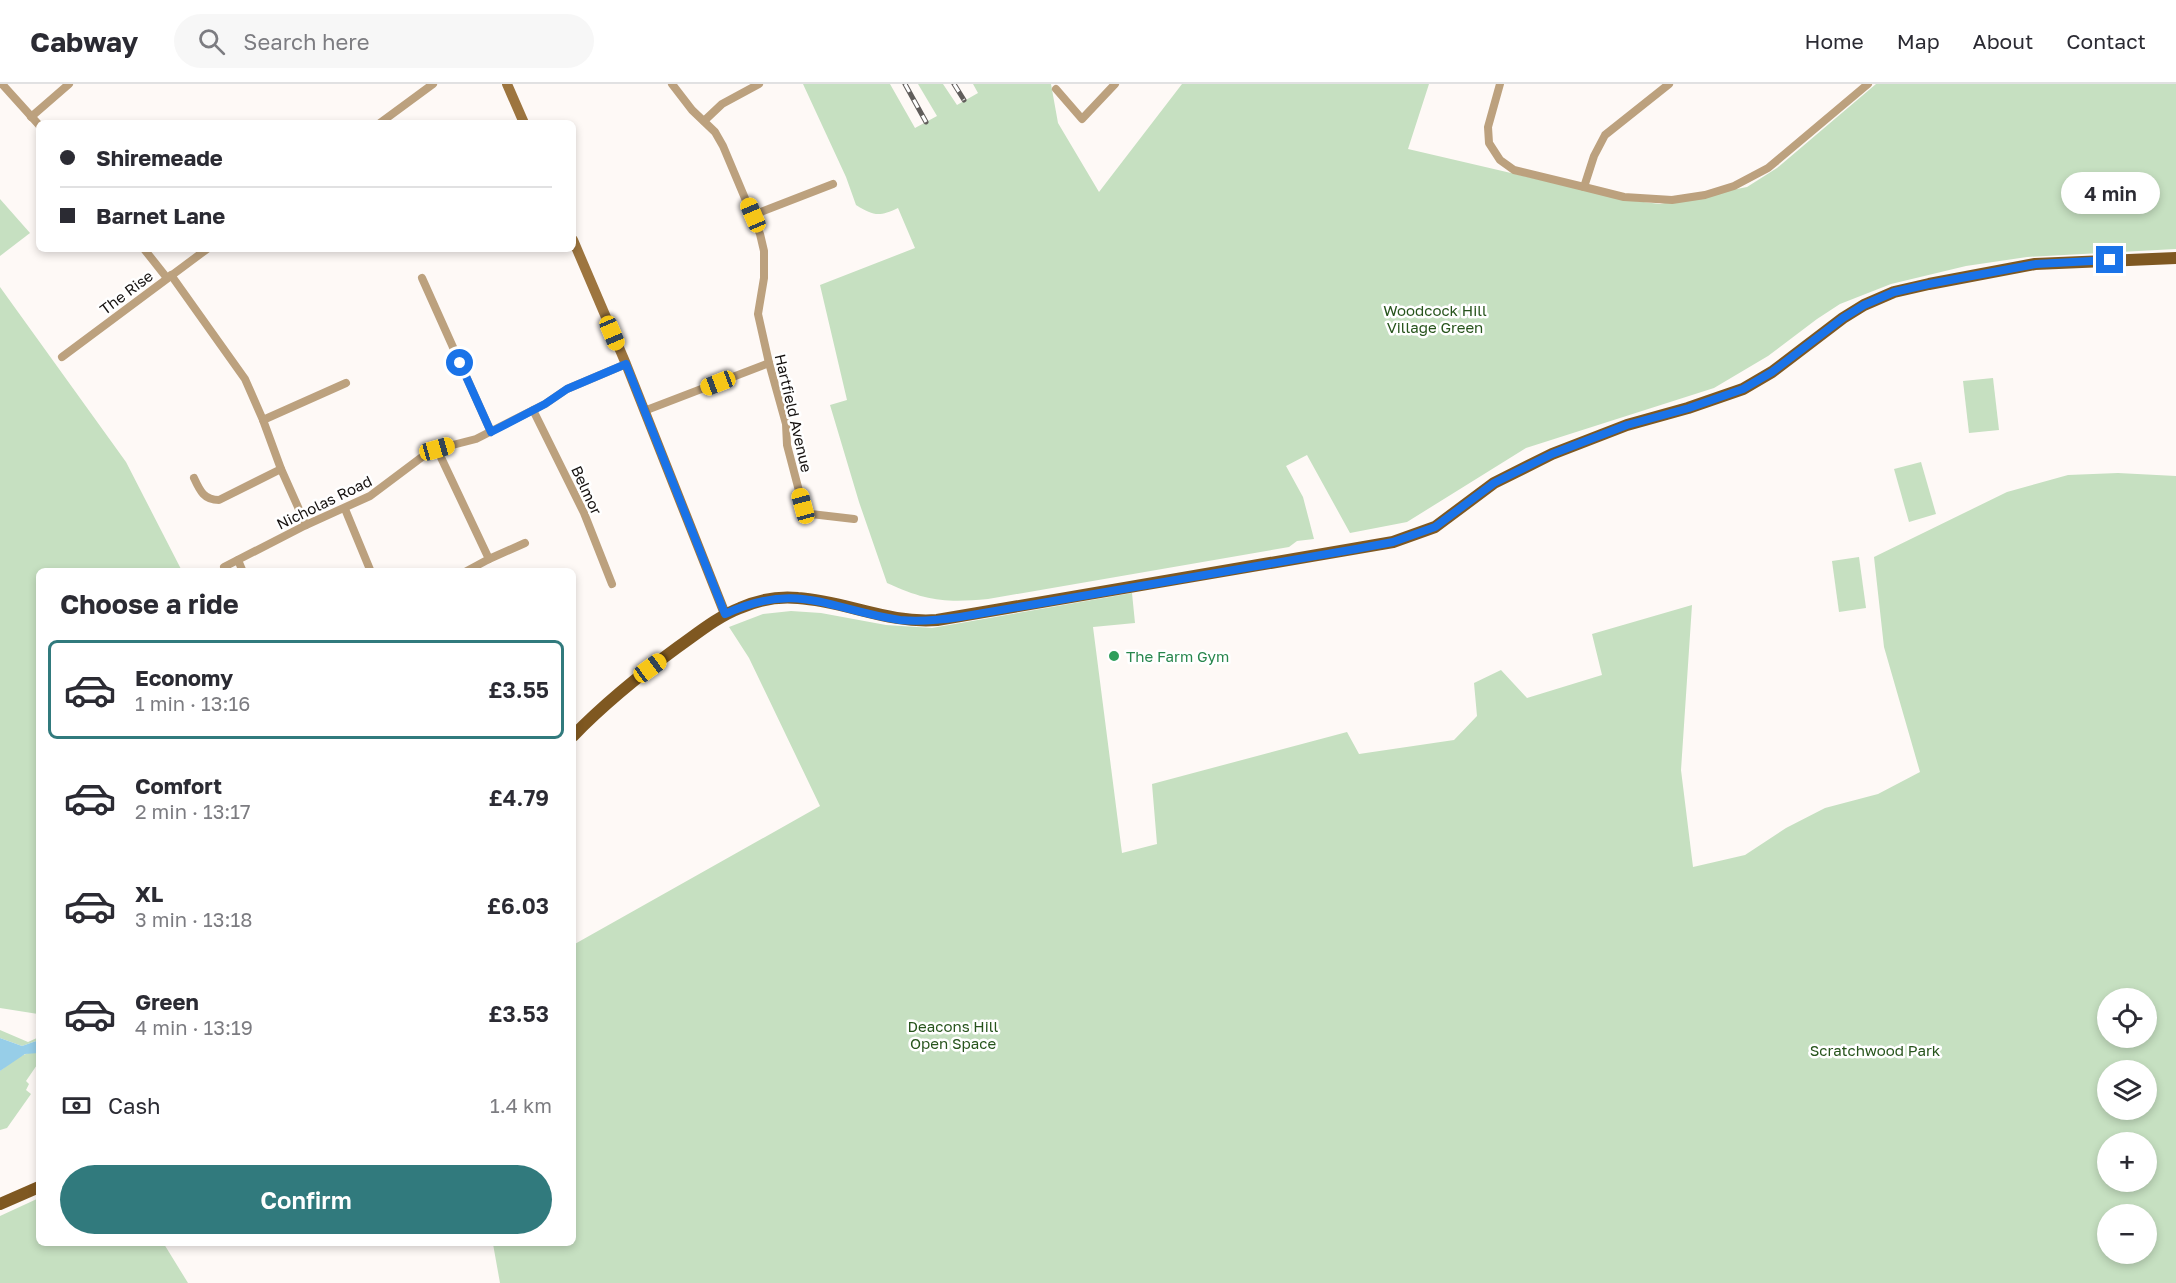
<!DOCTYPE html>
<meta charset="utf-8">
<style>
:root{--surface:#fff;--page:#f7f7f7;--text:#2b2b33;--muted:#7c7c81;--line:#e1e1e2;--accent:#317a7d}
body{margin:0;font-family:"Golos Text",sans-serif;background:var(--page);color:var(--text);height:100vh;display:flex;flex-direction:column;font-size:22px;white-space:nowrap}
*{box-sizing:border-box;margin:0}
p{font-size:20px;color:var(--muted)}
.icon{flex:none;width:33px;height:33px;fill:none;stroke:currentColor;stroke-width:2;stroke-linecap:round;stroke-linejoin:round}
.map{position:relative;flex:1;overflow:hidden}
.details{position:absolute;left:36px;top:484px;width:540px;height:678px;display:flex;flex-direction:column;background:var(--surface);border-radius:9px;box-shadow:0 3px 9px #0003}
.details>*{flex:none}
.top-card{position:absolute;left:36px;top:36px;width:540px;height:132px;border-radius:9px;box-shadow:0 3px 9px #0003;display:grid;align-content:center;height:132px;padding:0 24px;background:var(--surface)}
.buttons{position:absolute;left:2097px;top:904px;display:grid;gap:12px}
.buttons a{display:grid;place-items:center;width:60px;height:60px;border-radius:50%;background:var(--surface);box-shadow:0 3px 9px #0003;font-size:30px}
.end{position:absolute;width:27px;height:27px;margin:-14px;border:8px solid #1a73e8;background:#fff;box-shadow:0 0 0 3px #fff}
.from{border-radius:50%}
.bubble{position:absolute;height:42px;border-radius:21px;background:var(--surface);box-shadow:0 3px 9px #0003;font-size:20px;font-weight:600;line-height:42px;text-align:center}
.car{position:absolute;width:18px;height:36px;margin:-18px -9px;border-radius:8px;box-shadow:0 0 4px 2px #0007;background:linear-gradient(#f5c518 24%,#345 0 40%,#f5c518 0 76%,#345 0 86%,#f5c518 0)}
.top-card b{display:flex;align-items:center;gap:21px;height:57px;font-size:22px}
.top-card b+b{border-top:2px solid var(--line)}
.top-card i{width:15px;height:15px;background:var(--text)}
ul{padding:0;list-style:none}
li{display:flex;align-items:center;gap:18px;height:99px;margin:0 12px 9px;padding:0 12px;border:3px solid transparent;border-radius:9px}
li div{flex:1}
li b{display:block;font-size:22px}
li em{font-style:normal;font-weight:600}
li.on{border-color:var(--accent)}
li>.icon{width:54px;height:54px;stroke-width:1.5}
h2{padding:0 24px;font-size:27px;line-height:72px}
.pay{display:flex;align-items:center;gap:15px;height:66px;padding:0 24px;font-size:22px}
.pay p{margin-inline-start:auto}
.primary-button{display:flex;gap:12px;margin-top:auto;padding:12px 24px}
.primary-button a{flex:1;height:69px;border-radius:36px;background:var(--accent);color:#fff;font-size:24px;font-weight:600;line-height:69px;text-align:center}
header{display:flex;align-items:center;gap:36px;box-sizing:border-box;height:84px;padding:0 30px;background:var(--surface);border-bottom:2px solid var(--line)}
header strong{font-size:28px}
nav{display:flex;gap:33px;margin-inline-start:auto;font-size:21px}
.search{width:420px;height:54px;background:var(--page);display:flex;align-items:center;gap:15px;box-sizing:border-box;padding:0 21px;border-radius:33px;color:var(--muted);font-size:22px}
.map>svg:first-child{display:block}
.green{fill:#c6e0c1;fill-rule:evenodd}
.water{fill:#97cee8}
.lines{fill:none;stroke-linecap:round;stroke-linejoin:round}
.street{stroke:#bca17e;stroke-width:8}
.secondary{stroke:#9d753f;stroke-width:10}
.primary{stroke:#7f5821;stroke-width:12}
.rail-casing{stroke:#615d5b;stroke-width:5}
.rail{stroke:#fff;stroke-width:3;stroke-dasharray:9;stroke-linecap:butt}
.route{stroke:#1a73e8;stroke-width:8}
.leisure-dot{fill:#2e9e5b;stroke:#fff;stroke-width:2}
.labels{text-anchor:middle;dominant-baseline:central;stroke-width:5;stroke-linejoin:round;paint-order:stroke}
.street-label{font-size:15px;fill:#161210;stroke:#fff}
.park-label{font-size:15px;fill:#27541c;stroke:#fff}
.leisure-label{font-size:15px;fill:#27864d;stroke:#fff;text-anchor:start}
</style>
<header>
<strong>Cabway</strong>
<div class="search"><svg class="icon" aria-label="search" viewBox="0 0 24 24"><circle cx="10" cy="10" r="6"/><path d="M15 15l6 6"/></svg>Search here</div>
<nav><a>Home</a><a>Map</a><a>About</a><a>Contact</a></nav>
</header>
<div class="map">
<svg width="2176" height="1199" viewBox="0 0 2176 1199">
<rect width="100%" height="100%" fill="#fef9f6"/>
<!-- green -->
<g class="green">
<path d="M803,0H890L915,44L937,32L918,0H943L957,21L978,9L973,0H1051L1058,39L1099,108L1182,0H1429L1408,65L1627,116L1660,120L1747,103L1777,84L1876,0H2176V165L2027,173L1966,182L1891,200L1840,220L1817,235L1768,272L1714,304L1526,364L1407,438L1350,449L1307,371L1286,382L1303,413L1314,455L1297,457L1289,463L988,515C946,519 926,517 887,499L859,418L830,321L847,316L820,201L915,164L898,124C879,133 874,132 856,121L846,93Z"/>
<polygon points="0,115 30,149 0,172"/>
<polygon points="0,203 126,378 182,487 39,488 38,930 0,924"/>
<polygon points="1993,294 1999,346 1969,349 1963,297"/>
<polygon points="1921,378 1936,430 1909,438 1894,385"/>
<path d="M2118,389L2176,392V1199H500L493,1160H573V861L820,722L749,574L729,543L763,530L791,527L821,529L886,541L932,544L1132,509L1135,539L1093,543L1122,769L1157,760L1152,700L1347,648L1359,670L1454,656L1477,632L1474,599L1501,586L1527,614L1602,591L1592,550L1692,521L1681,686L1693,783L1745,771L1786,744L1825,724L1878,710L1920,688L1884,563L1874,473L2007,408L2068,391ZM2108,915H2146V954H2108ZM2108,987H2146V1026H2108ZM2108,1059H2146V1098H2108ZM2108,1131H2146V1170H2108Z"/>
<polygon points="1859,473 1866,524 1839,528 1832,477"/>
<polygon points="0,946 28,958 39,953 39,956 22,962 0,954"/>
<polygon points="31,968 39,969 39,978 26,997 29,1000 26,1006 31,1010 7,1044 0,1046 0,987 18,973"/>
<polygon points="39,1114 39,1160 164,1160 188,1199 0,1199 0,1132"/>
</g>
<!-- water -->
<polygon class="water" points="0,954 22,962 39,956 39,969 25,970 0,987"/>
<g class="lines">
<!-- street -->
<g class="street">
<polyline points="2,0 39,41"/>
<polyline points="672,0 692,26 715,48 723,62 760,150 764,167 764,194 758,230 769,279 786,340 787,361 803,422 811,430 854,435"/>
<polyline points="1500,0 1488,43 1489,59 1500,76 1514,86 1584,103 1624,113 1672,116 1705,111 1734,102 1768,84 1868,0"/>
<polyline points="1056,5 1082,35 1115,0"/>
<polyline points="31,33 69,0"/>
<polyline points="704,37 722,20 759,0"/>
<polyline points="380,39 433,0"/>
<polyline points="1584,103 1594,72 1605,51 1669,0"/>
<polyline points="753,131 833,100"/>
<polyline points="144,165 167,194"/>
<polyline points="171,191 245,295 263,336 281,385 306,441"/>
<polyline points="422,194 491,348"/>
<polyline points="62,273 207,165"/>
<polyline points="533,326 584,429 612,500"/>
<polyline points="644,327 769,279"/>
<polyline points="263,336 346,299"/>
<polyline points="437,365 489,475 465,488"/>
<path d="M194,394C200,407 204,416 219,416L281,385"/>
<polyline points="345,425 371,488"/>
<polyline points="489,475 525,459"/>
<polyline points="238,476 243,488"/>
<polyline points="224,483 306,441 370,412 422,373 437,365 476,355 545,320 567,305 626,280"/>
</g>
<!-- secondary -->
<g class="secondary">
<polyline points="507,0 524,39"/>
<polyline points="573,156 626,280 725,530"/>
</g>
<!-- primary -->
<g class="primary">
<path d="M573,652C605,619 641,590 678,563C698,549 717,533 740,524C758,516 778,512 798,514C845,517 889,540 937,536L1393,458L1435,443L1494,399L1552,370L1627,341L1688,324L1743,305L1772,288L1843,234L1864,221L1894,208L1929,200L2035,180L2176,174"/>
<polyline points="0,1120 39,1103"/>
</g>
<defs>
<g id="rail">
<polyline points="905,0 926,38"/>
<polyline points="954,0 964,16"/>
</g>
</defs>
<!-- rail casing -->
<use href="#rail" class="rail-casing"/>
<!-- rail -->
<use href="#rail" class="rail"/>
</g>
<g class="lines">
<!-- route -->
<path class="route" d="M460,279L491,348L545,320L567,305L626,280L725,530C798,496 830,526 900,536C920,538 940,536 960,533L1356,465L1393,458L1435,443L1494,399L1552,370L1627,341L1689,324L1743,305L1772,288L1843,234L1864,221L1894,208L1929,200L2036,180L2110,176"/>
</g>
<!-- markers -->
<circle class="leisure-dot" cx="1114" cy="572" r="6"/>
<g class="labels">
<!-- street labels -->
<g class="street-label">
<text transform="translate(126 208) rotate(-37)">The Rise</text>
<text transform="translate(794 329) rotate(77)">Hartfield Avenue</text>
<text transform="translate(587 406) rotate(65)">Belmor</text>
<text transform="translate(324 418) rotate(-26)">Nicholas Road</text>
</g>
<!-- park labels -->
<g class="park-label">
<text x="1435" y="226">Woodcock Hill<tspan x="1435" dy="17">Village Green</tspan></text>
<text x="953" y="942">Deacons Hill<tspan x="953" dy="17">Open Space</tspan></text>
<text x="1875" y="966">Scratchwood Park</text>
</g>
<!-- leisure labels -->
<g class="leisure-label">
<text x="1126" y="572">The Farm Gym</text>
</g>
</g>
</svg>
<div class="buttons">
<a><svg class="icon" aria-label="locate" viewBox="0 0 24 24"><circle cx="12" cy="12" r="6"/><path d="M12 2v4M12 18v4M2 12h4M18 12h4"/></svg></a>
<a><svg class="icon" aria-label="layers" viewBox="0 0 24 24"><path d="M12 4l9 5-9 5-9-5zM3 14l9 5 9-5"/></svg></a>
<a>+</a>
<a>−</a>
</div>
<i class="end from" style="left:460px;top:279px"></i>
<i class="end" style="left:2110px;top:176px"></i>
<div class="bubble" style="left:2061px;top:88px;width:99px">4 min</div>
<i class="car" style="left:753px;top:131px;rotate:337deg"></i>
<i class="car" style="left:612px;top:249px;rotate:157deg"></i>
<i class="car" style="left:718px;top:299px;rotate:249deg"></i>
<i class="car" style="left:437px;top:365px;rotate:74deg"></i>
<i class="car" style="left:803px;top:422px;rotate:345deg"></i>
<i class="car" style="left:650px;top:584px;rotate:54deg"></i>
<div class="top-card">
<b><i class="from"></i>Shiremeade</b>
<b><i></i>Barnet Lane</b>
</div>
<section class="details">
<h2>Choose a ride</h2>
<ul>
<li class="on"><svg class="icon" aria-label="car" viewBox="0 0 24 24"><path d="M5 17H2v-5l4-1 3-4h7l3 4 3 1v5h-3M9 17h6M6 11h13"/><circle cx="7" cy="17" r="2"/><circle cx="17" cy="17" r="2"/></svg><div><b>Economy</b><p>1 min · 13:16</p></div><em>£3.55</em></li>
<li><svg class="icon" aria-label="car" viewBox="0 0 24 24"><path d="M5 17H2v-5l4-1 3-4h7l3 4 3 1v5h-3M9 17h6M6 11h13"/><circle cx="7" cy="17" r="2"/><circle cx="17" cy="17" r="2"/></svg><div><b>Comfort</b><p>2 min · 13:17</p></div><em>£4.79</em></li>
<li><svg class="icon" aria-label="car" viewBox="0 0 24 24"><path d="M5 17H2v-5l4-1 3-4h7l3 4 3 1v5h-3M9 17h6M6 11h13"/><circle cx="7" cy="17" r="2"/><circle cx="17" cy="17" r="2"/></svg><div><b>XL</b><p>3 min · 13:18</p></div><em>£6.03</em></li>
<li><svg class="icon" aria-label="car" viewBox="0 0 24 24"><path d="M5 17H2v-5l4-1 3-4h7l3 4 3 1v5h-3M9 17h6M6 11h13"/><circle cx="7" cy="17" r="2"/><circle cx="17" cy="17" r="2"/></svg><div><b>Green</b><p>4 min · 13:19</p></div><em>£3.53</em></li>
</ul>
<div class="pay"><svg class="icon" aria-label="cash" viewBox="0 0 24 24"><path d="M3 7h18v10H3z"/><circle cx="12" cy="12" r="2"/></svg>Cash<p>1.4 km</p></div>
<div class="primary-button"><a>Confirm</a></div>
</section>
</div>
